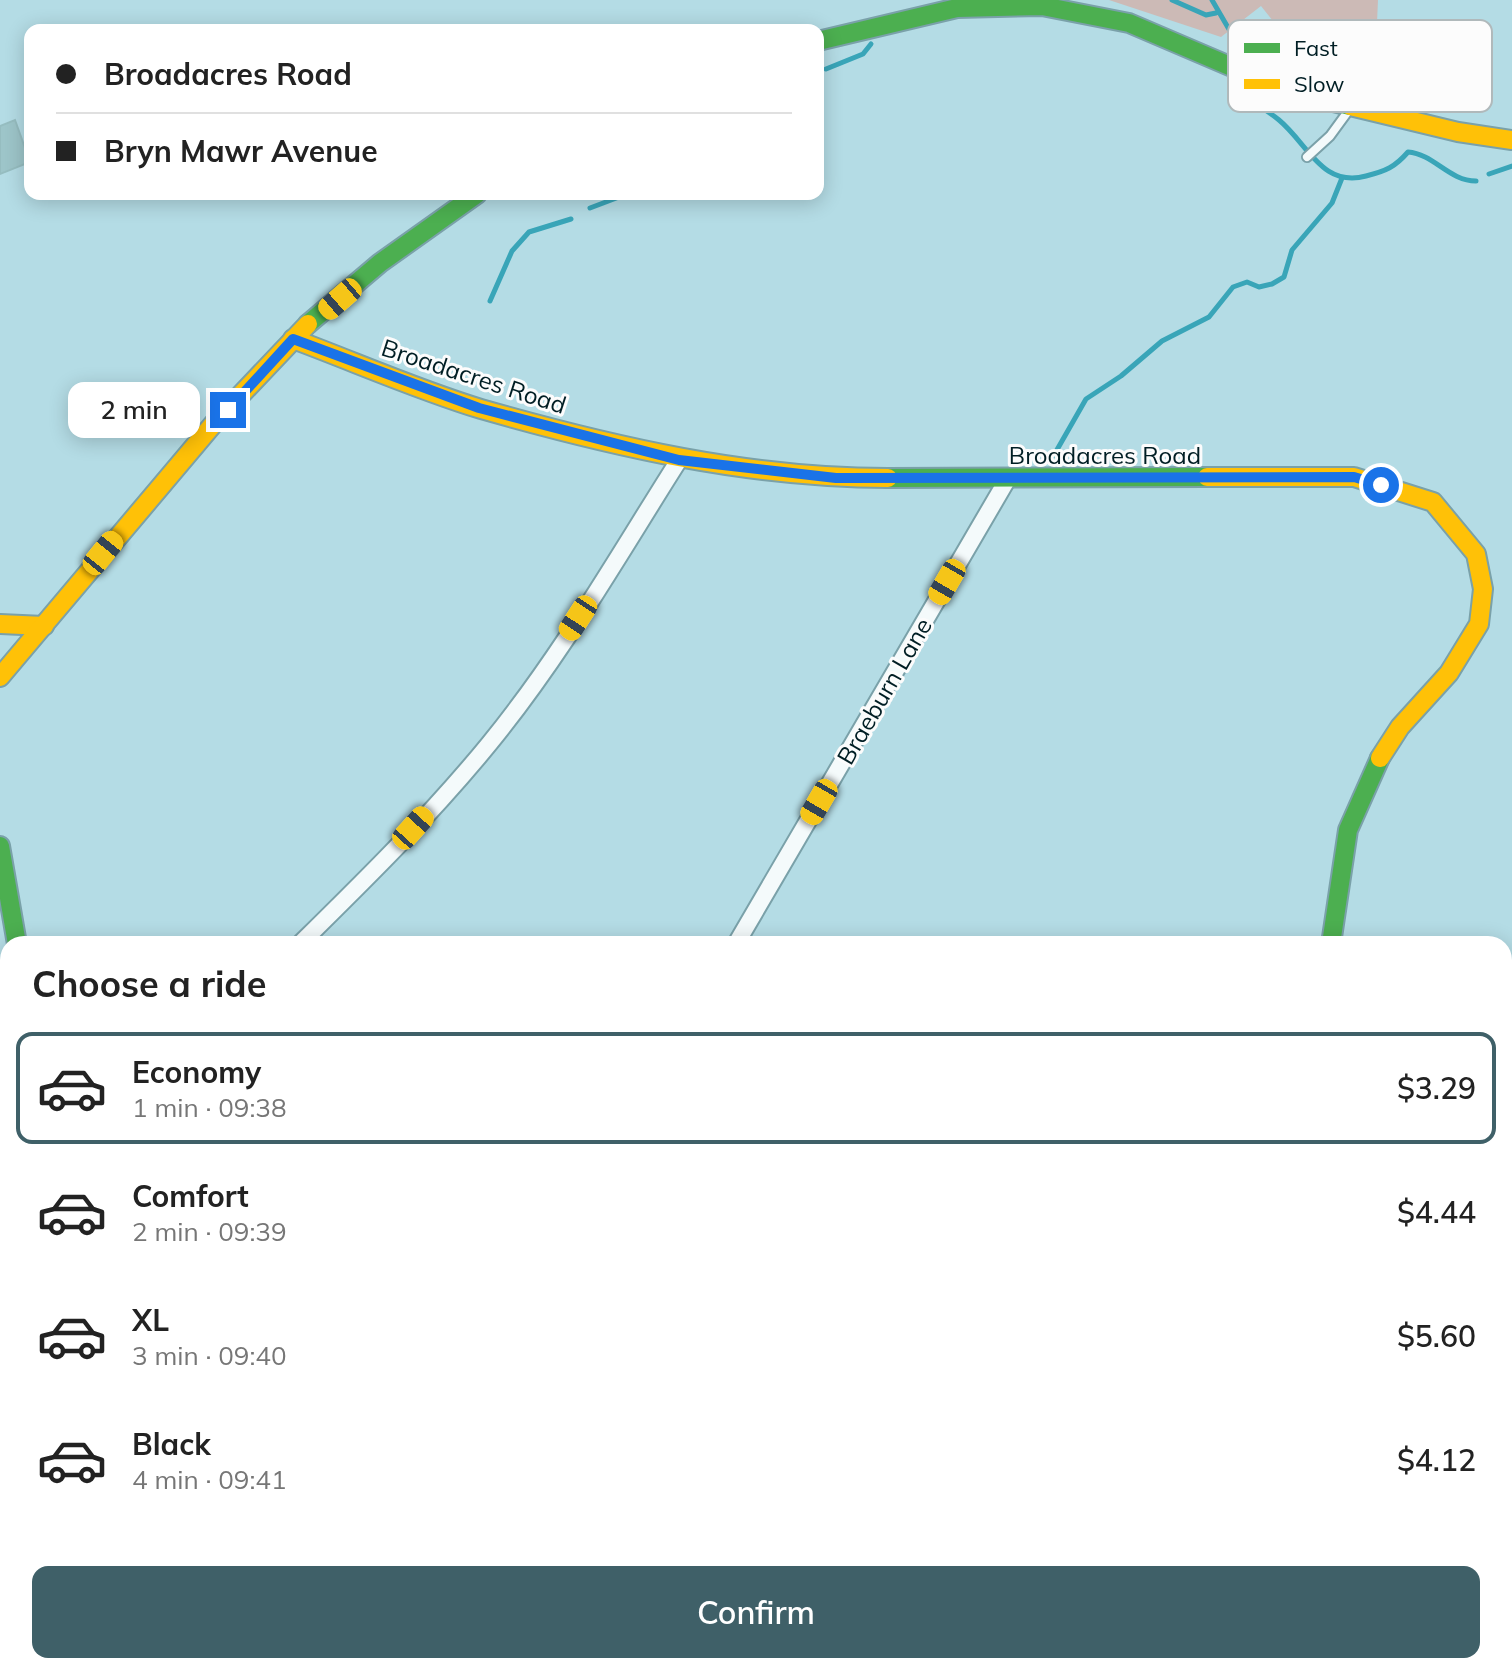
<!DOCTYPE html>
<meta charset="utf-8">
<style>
:root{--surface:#fff;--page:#f6f6f6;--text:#222;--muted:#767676;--line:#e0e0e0;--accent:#3f6068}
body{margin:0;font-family:Mulish,sans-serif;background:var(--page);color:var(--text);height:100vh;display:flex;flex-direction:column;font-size:30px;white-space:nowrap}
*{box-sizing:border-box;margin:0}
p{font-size:26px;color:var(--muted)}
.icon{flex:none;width:44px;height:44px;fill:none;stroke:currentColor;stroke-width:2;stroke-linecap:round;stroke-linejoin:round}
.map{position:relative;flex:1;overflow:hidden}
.sheet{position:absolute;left:0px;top:936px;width:1512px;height:738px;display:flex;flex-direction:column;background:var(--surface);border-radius:24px 24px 0 0;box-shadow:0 4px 20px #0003}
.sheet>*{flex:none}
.hud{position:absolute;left:24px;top:24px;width:800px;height:176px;border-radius:16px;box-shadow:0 4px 20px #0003;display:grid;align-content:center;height:176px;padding:0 32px;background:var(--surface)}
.end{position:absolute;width:36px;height:36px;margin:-18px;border:10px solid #1a73e8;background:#fff;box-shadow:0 0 0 4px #fff}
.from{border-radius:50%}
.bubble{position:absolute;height:56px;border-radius:16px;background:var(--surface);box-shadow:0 4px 20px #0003;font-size:26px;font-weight:600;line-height:56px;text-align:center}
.car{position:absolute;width:24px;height:48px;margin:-24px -12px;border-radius:10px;box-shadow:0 0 6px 2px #0007;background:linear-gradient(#f5c518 24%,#345 0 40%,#f5c518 0 76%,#345 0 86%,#f5c518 0)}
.hud b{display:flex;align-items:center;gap:28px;height:76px;font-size:30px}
.hud b+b{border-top:2px solid var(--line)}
.hud i{width:20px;height:20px;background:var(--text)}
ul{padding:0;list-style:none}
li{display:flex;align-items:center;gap:24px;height:112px;margin:0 16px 12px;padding:0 16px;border:4px solid transparent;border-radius:16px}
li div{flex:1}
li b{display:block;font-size:30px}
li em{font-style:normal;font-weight:600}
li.on{border-color:var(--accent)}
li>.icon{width:72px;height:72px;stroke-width:1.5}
h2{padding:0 32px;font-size:36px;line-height:96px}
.cta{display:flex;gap:16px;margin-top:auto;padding:16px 32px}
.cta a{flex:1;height:92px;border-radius:16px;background:var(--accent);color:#fff;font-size:32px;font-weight:600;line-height:92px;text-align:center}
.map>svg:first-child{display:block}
.green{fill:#ccbab6}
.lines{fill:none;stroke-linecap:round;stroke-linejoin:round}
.stream{stroke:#39a5b8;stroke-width:5}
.building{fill:#9dc5c9;stroke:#96bdc0;stroke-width:2}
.lane-casing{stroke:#7aa1a9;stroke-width:12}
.street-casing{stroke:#7aa1a9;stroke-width:20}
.fast-casing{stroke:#7aa1a9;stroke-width:22}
.slow-casing{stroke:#7aa1a9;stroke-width:22}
.path{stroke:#c5d2d5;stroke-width:3;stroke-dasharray:4 4;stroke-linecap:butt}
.lane{stroke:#f4fafb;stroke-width:8}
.street{stroke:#f4fafb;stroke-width:16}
.fast{stroke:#4caf50;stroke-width:18}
.slow{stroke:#ffc107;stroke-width:18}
.route{stroke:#1a73e8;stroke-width:10}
.labels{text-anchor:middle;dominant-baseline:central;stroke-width:6;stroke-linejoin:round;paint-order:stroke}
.street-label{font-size:24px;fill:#001e24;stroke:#fcfcfc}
.key{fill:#fcfcfc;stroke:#b0b9bb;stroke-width:2}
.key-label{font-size:22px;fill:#001e24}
</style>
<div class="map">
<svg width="1512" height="1673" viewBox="0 0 1512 1673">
<rect width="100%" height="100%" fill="#b4dce5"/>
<!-- green -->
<polygon class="green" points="1109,0 1378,0 1375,67 1290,42 1261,6 1221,37"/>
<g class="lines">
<!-- stream -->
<g class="stream">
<polyline points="1172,0 1206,15 1216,13"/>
<polyline points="1212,0 1230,31 1238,61"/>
<polyline points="826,69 863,54 871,44"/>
<path d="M1241,78L1244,94C1254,104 1267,110 1279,120C1308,144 1322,188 1366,176C1386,171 1395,167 1408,152C1434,154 1449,181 1476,181"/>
<polyline points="1489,174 1512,166"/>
<polyline points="590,208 619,197 645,194"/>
<polyline points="490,301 512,251 529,232 571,219"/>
<polyline points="1054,455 1086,399 1121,376 1162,341 1209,317 1233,287 1247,282 1259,287 1272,284 1284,277 1292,250 1332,203 1342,178"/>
</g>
</g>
<!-- building -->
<polygon class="building" points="15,120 30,162 0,174 0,126"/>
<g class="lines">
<defs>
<g id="lane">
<polyline points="1307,157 1330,136 1349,110"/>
<polyline points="1512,1135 1512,1160"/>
<polyline points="1504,1265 1512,1260"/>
<polyline points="425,1666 440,1673"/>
<polyline points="534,1673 537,1666"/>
<polyline points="580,1673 583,1666"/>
<polyline points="625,1673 627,1666"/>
<polyline points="659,1673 662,1666"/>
<polyline points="714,1673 717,1666"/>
</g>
<g id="street">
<path d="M300,944C365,880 431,815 489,744C561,656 618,556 679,460"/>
<polyline points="736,944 1007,480"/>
<polyline points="0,1250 8,1256"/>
<polyline points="1504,1404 1512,1402"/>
<polyline points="1504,1656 1512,1659"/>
<polyline points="851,1673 854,1666"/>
<polyline points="1015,1673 1018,1666"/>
</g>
<g id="fast">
<polyline points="818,41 957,8 1042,6 1129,23 1288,91 1350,106"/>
<polyline points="308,324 380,263 477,194"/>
<polyline points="888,478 1207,477"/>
<polyline points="0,846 17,944"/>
<polyline points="1331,944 1348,830 1380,758"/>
</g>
<g id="slow">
<polyline points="1350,106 1458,132 1512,140"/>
<path d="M293,339C355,362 418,390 481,409C614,447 749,478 888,478"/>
<polyline points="1207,477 1354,477 1433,502 1476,554 1483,589 1479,624 1449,673 1400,727 1380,758"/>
<polyline points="0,624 44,626"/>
<polyline points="0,677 215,422 308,324"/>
<polyline points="0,1636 8,1640"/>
<polyline points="55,1666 68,1673"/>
<polyline points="147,1666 148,1673"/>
</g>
</defs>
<!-- lane casing -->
<use href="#lane" class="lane-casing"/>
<!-- street casing -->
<use href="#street" class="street-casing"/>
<!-- fast casing -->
<use href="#fast" class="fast-casing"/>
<!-- slow casing -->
<use href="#slow" class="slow-casing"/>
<!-- path -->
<polyline class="path" points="0,1168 8,1183"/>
<!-- lane -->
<use href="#lane" class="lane"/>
<!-- street -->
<use href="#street" class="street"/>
<!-- fast -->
<use href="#fast" class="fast"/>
<!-- slow -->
<use href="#slow" class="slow"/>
</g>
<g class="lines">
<!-- route -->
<polyline class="route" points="228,410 293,339 479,408 679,460 836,478 1354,477 1381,485"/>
</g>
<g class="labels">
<!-- street labels -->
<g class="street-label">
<text transform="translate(474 376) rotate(18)">Broadacres Road</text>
<text x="1105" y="455">Broadacres Road</text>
<text transform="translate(884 691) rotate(-60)">Braeburn Lane</text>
</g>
</g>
<!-- legend -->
<rect x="1228" y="20" width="264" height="92" rx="12" class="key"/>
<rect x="1244" y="43" width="36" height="10" fill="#4caf50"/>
<rect x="1244" y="79" width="36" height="10" fill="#ffc107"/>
<g class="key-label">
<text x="1294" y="56">Fast</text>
<text x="1294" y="92">Slow</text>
</g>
</svg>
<i class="end from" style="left:1381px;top:485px"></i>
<i class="end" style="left:228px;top:410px"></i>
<div class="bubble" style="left:68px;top:382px;width:132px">2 min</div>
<i class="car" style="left:340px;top:299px;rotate:229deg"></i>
<i class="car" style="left:103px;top:553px;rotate:39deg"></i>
<i class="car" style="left:947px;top:582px;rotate:210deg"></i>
<i class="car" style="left:578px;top:618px;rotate:213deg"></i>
<i class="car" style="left:819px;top:802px;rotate:210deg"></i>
<i class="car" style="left:413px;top:828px;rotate:42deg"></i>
<div class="hud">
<b><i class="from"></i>Broadacres Road</b>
<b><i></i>Bryn Mawr Avenue</b>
</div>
<section class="sheet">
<h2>Choose a ride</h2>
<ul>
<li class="on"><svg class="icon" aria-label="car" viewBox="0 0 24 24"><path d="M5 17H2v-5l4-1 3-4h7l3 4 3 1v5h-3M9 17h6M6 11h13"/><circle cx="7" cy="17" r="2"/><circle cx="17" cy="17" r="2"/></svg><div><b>Economy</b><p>1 min · 09:38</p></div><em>$3.29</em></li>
<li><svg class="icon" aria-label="car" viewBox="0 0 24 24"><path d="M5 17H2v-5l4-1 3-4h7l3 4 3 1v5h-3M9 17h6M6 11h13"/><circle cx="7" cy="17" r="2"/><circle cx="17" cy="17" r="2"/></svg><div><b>Comfort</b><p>2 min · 09:39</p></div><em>$4.44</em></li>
<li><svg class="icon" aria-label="car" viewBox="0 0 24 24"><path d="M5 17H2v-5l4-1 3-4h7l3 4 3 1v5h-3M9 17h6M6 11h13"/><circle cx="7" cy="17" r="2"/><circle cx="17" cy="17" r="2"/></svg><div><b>XL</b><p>3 min · 09:40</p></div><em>$5.60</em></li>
<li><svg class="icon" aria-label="car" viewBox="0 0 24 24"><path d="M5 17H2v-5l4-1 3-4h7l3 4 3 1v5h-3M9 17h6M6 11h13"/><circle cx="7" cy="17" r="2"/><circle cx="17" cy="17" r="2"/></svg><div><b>Black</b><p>4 min · 09:41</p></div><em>$4.12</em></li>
</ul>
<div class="cta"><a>Confirm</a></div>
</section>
</div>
